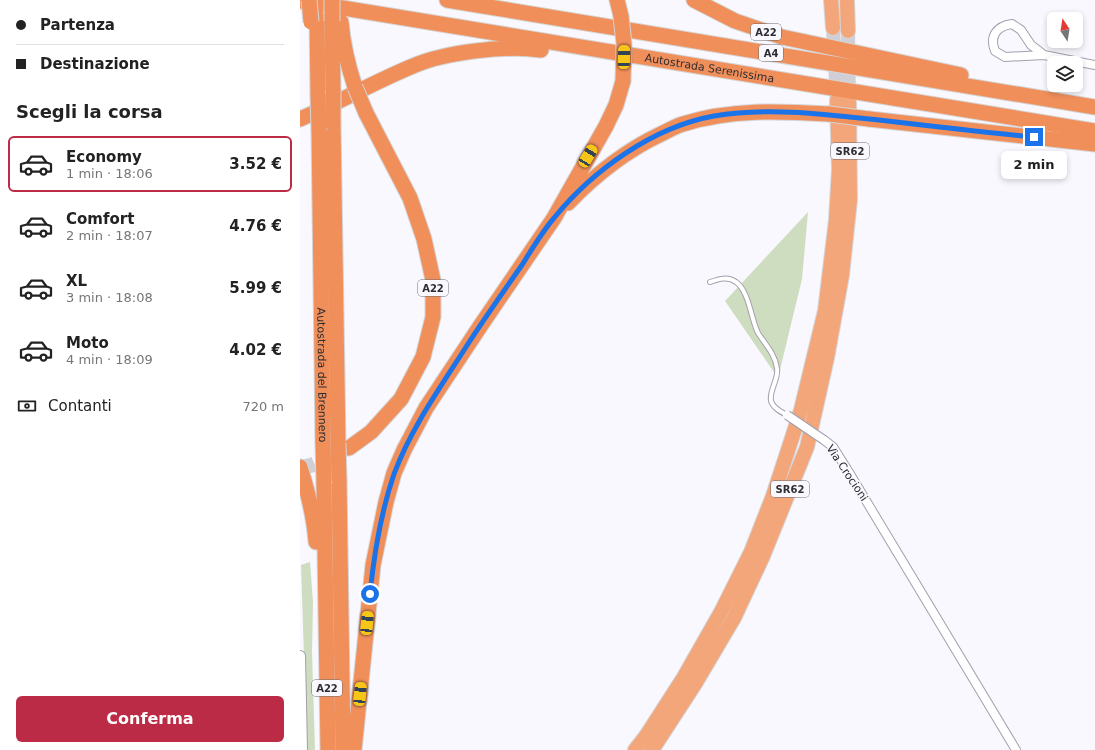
<!DOCTYPE html>
<html lang="it">
<meta charset="utf-8">
<style>
:root{--surface:#fff;--page:#f2f2f2;--text:#222;--muted:#767676;--line:#e0e0e0;--accent:#bc2b45}
body{margin:0;font-family:"DejaVu Sans",sans-serif;background:var(--page);color:var(--text);height:100vh;display:flex;flex-direction:column;font-size:15px;white-space:nowrap}
*{box-sizing:border-box;margin:0}
p{font-size:13px;color:var(--muted)}
.icon{flex:none;width:22px;height:22px;fill:none;stroke:currentColor;stroke-width:2;stroke-linecap:round;stroke-linejoin:round}
.map{position:relative;flex:1;overflow:hidden}
.drawer{display:flex;flex-direction:column;background:var(--surface);width:300px}
.drawer>*{flex:none}
.hud{display:grid;align-content:center;height:88px;padding:0 16px;background:var(--surface)}
.needle{width:26px;rotate:348deg}
.controls{position:absolute;left:747px;top:12px;display:grid;gap:8px}
.controls a{display:grid;place-items:center;width:36px;height:36px;border-radius:6px;background:var(--surface);box-shadow:0 2px 6px #0003;font-size:20px}
.end{position:absolute;width:18px;height:18px;margin:-9px;border:5px solid #1a73e8;background:#fff;box-shadow:0 0 0 2px #fff}
.from{border-radius:50%}
.bubble{position:absolute;height:28px;border-radius:6px;background:var(--surface);box-shadow:0 2px 6px #0003;font-size:13px;font-weight:700;line-height:28px;text-align:center}
.car{position:absolute;width:12px;height:24px;margin:-12px -6px;border-radius:5px;box-shadow:0 0 3px 1px #0007;background:linear-gradient(#f5c518 24%,#345 0 40%,#f5c518 0 76%,#345 0 86%,#f5c518 0)}
.hud b{display:flex;align-items:center;gap:14px;height:38px;font-size:15px}
.hud b+b{border-top:1px solid var(--line)}
.hud i{width:10px;height:10px;background:var(--text)}
ul{padding:0;list-style:none}
li{display:flex;align-items:center;gap:12px;height:56px;margin:0 8px 6px;padding:0 8px;border:2px solid transparent;border-radius:6px}
li div{flex:1}
li b{display:block;font-size:15px}
li em{font-style:normal;font-weight:700}
li.current{border-color:var(--accent)}
li>.icon{width:36px;height:36px;stroke-width:1.5}
h2{padding:0 16px;font-size:18px;line-height:48px}
.pay{display:flex;align-items:center;gap:10px;height:44px;padding:0 16px;font-size:15px}
.pay p{margin-inline-start:auto}
.cta{display:flex;gap:8px;margin-top:auto;padding:8px 16px}
.cta a{flex:1;height:46px;border-radius:6px;background:var(--accent);color:#fff;font-size:16px;font-weight:700;line-height:46px;text-align:center}
main{display:flex;flex:1;min-height:0}
.map>svg:first-child{display:block}
.green{fill:#ceddbf}
.lines{fill:none;stroke-linecap:round;stroke-linejoin:round}
.trunk-tunnel{stroke:#d0cfd5;stroke-width:14;stroke-dasharray:14 7;stroke-linecap:butt}
.motorway-tunnel{stroke:#d0cfd5;stroke-width:15;stroke-dasharray:15 8;stroke-linecap:butt}
.service-casing{stroke:#a39fad;stroke-width:6}
.minor-casing{stroke:#a39fad;stroke-width:10}
.tertiary-casing{stroke:#a39fad;stroke-width:12}
.trunk-casing{stroke:#d5d5d6;stroke-width:16}
.motorway-casing{stroke:#d5d5d6;stroke-width:17}
.service{stroke:#fff;stroke-width:4}
.minor{stroke:#fff;stroke-width:8}
.tertiary{stroke:#fff;stroke-width:10}
.trunk{stroke:#f4a67b;stroke-width:14}
.motorway{stroke:#f18f5a;stroke-width:15}
.minor-bridge-casing{stroke:#a39fad;stroke-width:10;stroke-linecap:butt}
.motorway-bridge-casing{stroke:#d5d5d6;stroke-width:17;stroke-linecap:butt}
.minor-bridge{stroke:#fff;stroke-width:8}
.motorway-bridge{stroke:#f18f5a;stroke-width:15}
.route{stroke:#1a73e8;stroke-width:5}
.labels{text-anchor:middle;dominant-baseline:central;stroke-width:3;stroke-linejoin:round;paint-order:stroke}
.shield{fill:#f9f8fe;stroke:#6b6a6f;stroke-width:1}
.shield-label{font-size:10px;font-weight:bold;fill:#2e2d32}
.street-label{font-size:11px;fill:#2e2d32;stroke:#f9f8fe}
</style>
<main>
<section class="drawer">
<div class="hud">
<b><i class="from"></i>Partenza</b>
<b><i></i>Destinazione</b>
</div>
<h2>Scegli la corsa</h2>
<ul>
<li class="current"><svg class="icon" aria-label="car" viewBox="0 0 24 24"><path d="M5 17H2v-5l4-1 3-4h7l3 4 3 1v5h-3M9 17h6M6 11h13"/><circle cx="7" cy="17" r="2"/><circle cx="17" cy="17" r="2"/></svg><div><b>Economy</b><p>1 min · 18:06</p></div><em>3.52 €</em></li>
<li><svg class="icon" aria-label="car" viewBox="0 0 24 24"><path d="M5 17H2v-5l4-1 3-4h7l3 4 3 1v5h-3M9 17h6M6 11h13"/><circle cx="7" cy="17" r="2"/><circle cx="17" cy="17" r="2"/></svg><div><b>Comfort</b><p>2 min · 18:07</p></div><em>4.76 €</em></li>
<li><svg class="icon" aria-label="car" viewBox="0 0 24 24"><path d="M5 17H2v-5l4-1 3-4h7l3 4 3 1v5h-3M9 17h6M6 11h13"/><circle cx="7" cy="17" r="2"/><circle cx="17" cy="17" r="2"/></svg><div><b>XL</b><p>3 min · 18:08</p></div><em>5.99 €</em></li>
<li><svg class="icon" aria-label="car" viewBox="0 0 24 24"><path d="M5 17H2v-5l4-1 3-4h7l3 4 3 1v5h-3M9 17h6M6 11h13"/><circle cx="7" cy="17" r="2"/><circle cx="17" cy="17" r="2"/></svg><div><b>Moto</b><p>4 min · 18:09</p></div><em>4.02 €</em></li>
</ul>
<div class="pay"><svg class="icon" aria-label="cash" viewBox="0 0 24 24"><path d="M3 7h18v10H3z"/><circle cx="12" cy="12" r="2"/></svg>Contanti<p>720 m</p></div>
<div class="cta"><a>Conferma</a></div>
</section>
<div class="map">
<svg width="795" height="750" viewBox="0 0 795 750">
<rect width="100%" height="100%" fill="#f9f8fe"/>
<!-- green -->
<g class="green">
<polygon points="508,212 502,279 478,378 425,301"/>
<polygon points="10,562 13,602 12,652 15,750 7,750 1,565"/>
</g>
<g class="lines">
<!-- trunk-tunnel -->
<g class="trunk-tunnel">
<polyline points="533,28 537,99"/>
<polyline points="548,31 549,102"/>
</g>
<!-- motorway-tunnel -->
<polyline class="motorway-tunnel" points="0,468 12,465 35,455"/>
<defs>
<path id="service" d="M410,282C419,279 428,276 436,282C449,291 451,319 458,333C465,344 475,354 477,368C479,379 469,390 471,401C473,408 481,412 487,415"/>
<g id="minor">
<path d="M744,55L731,45L721,30L712,24C697,26 689,36 695,51L705,57L744,55L795,65"/>
<polyline points="524,440 533,447 550,474 716,750"/>
</g>
<polyline id="tertiary" points="0,656 2,750"/>
<g id="trunk">
<polyline points="531,0 533,28"/>
<polyline points="547,0 548,31"/>
<polyline points="335,750 346,736 384,677 421,612 451,552 473,496 492,438 501,410 525,311 536,220 539,169 537,100"/>
<polyline points="352,750 395,684 434,618 463,556 507,447 527,358 542,275 550,200 549,102"/>
</g>
<g id="motorway">
<polyline points="147,0 795,107"/>
<polyline points="317,0 321,16"/>
<polyline points="394,0 435,21 482,37 661,75"/>
<path id="s1" d="M0,1L795,131"/>
<polyline points="17,17 18,95"/>
<polyline points="32,21 33,91"/>
<path d="M41,22C43,45 48,66 55,87"/>
<path d="M0,119C38,103 74,82 113,66C145,52 206,45 241,50"/>
<polyline points="569,119 795,144"/>
<polyline points="33,124 38,443"/>
<path id="s2" d="M19,130L23,442"/>
<path d="M268,203C295,175 325,151 361,134C368,131 375,126 383,124C430,109 480,111 529,114"/>
<polyline points="49,448 71,432 101,399 123,357 133,317 133,280 124,239 110,198 66,113"/>
<path d="M0,467C8,492 14,516 16,542"/>
<polyline points="39,479 43,750"/>
<polyline points="24,484 28,750"/>
<polyline points="54,750 73,565 86,502 94,473 104,450 126,408 181,325 254,218 306,126 316,105 323,81"/>
</g>
</defs>
<!-- service casing -->
<use href="#service" class="service-casing"/>
<!-- minor casing -->
<use href="#minor" class="minor-casing"/>
<!-- tertiary casing -->
<use href="#tertiary" class="tertiary-casing"/>
<!-- trunk casing -->
<use href="#trunk" class="trunk-casing"/>
<!-- motorway casing -->
<use href="#motorway" class="motorway-casing"/>
<!-- service -->
<use href="#service" class="service"/>
<!-- minor -->
<use href="#minor" class="minor"/>
<!-- tertiary -->
<use href="#tertiary" class="tertiary"/>
<!-- trunk -->
<use href="#trunk" class="trunk"/>
<!-- motorway -->
<use href="#motorway" class="motorway"/>
<defs>
<polyline id="minor-bridge" points="487,415 524,440"/>
<g id="motorway-bridge">
<polyline points="9,0 11,22"/>
<polyline points="32,0 32,21"/>
<polyline points="321,16 324,44 323,81"/>
<polyline points="55,87 66,113"/>
<polyline points="18,95 19,130"/>
<polyline points="529,114 569,119"/>
<polyline points="33,124 33,91"/>
<polyline points="23,442 24,484"/>
<polyline points="38,443 39,479"/>
</g>
</defs>
<!-- minor-bridge casing -->
<use href="#minor-bridge" class="minor-bridge-casing"/>
<!-- motorway-bridge casing -->
<use href="#motorway-bridge" class="motorway-bridge-casing"/>
<!-- minor-bridge -->
<use href="#minor-bridge" class="minor-bridge"/>
<!-- motorway-bridge -->
<use href="#motorway-bridge" class="motorway-bridge"/>
</g>
<g class="lines">
<!-- route -->
<path class="route" d="M70,594C74,554 81,512 94,474C111,428 140,388 166,347C184,319 203,292 222,265C232,249 242,232 254,218C293,170 353,127 414,116C469,107 524,114 579,120C630,126 682,132 734,137"/>
</g>
<g class="labels">
<!-- shield labels -->
<g class="shield">
<rect x="451" y="24" width="30" height="16" rx="3"/>
<rect x="459" y="45" width="24" height="16" rx="3"/>
<rect x="531" y="143" width="38" height="16" rx="3"/>
<rect x="118" y="280" width="30" height="16" rx="3"/>
<rect x="471" y="481" width="38" height="16" rx="3"/>
<rect x="12" y="680" width="30" height="16" rx="3"/>
</g>
<g class="shield-label">
<text x="466" y="32">A22</text>
<text x="471" y="53">A4</text>
<text x="550" y="151">SR62</text>
<text x="133" y="288">A22</text>
<text x="490" y="489">SR62</text>
<text x="27" y="688">A22</text>
</g>
<!-- street labels -->
<g class="street-label">
<text stroke="none"><textPath href="#s1" startOffset="415">Autostrada Serenissima</textPath></text>
<text stroke="none"><textPath href="#s2" startOffset="245">Autostrada del Brennero</textPath></text>
<text transform="translate(547 473) rotate(56)">Via Crocioni</text>
</g>
</g>
</svg>
<div class="controls">
<a><svg class="needle" viewBox="-14 -14 28 28"><path d="M0-13l5 13h-10z" fill="#e53935"/><path d="M0 13l5-13h-10z" fill="#767676"/></svg></a>
<a><svg class="icon" aria-label="layers" viewBox="0 0 24 24"><path d="M12 4l9 5-9 5-9-5zM3 14l9 5 9-5"/></svg></a>
</div>
<i class="end from" style="left:70px;top:594px"></i>
<i class="end" style="left:734px;top:137px"></i>
<div class="bubble" style="left:701px;top:151px;width:66px">2 min</div>
<i class="car" style="left:324px;top:57px;rotate:1deg"></i>
<i class="car" style="left:288px;top:156px;rotate:31deg"></i>
<i class="car" style="left:67px;top:623px;rotate:6deg"></i>
<i class="car" style="left:60px;top:694px;rotate:6deg"></i>
</div>
</main>
